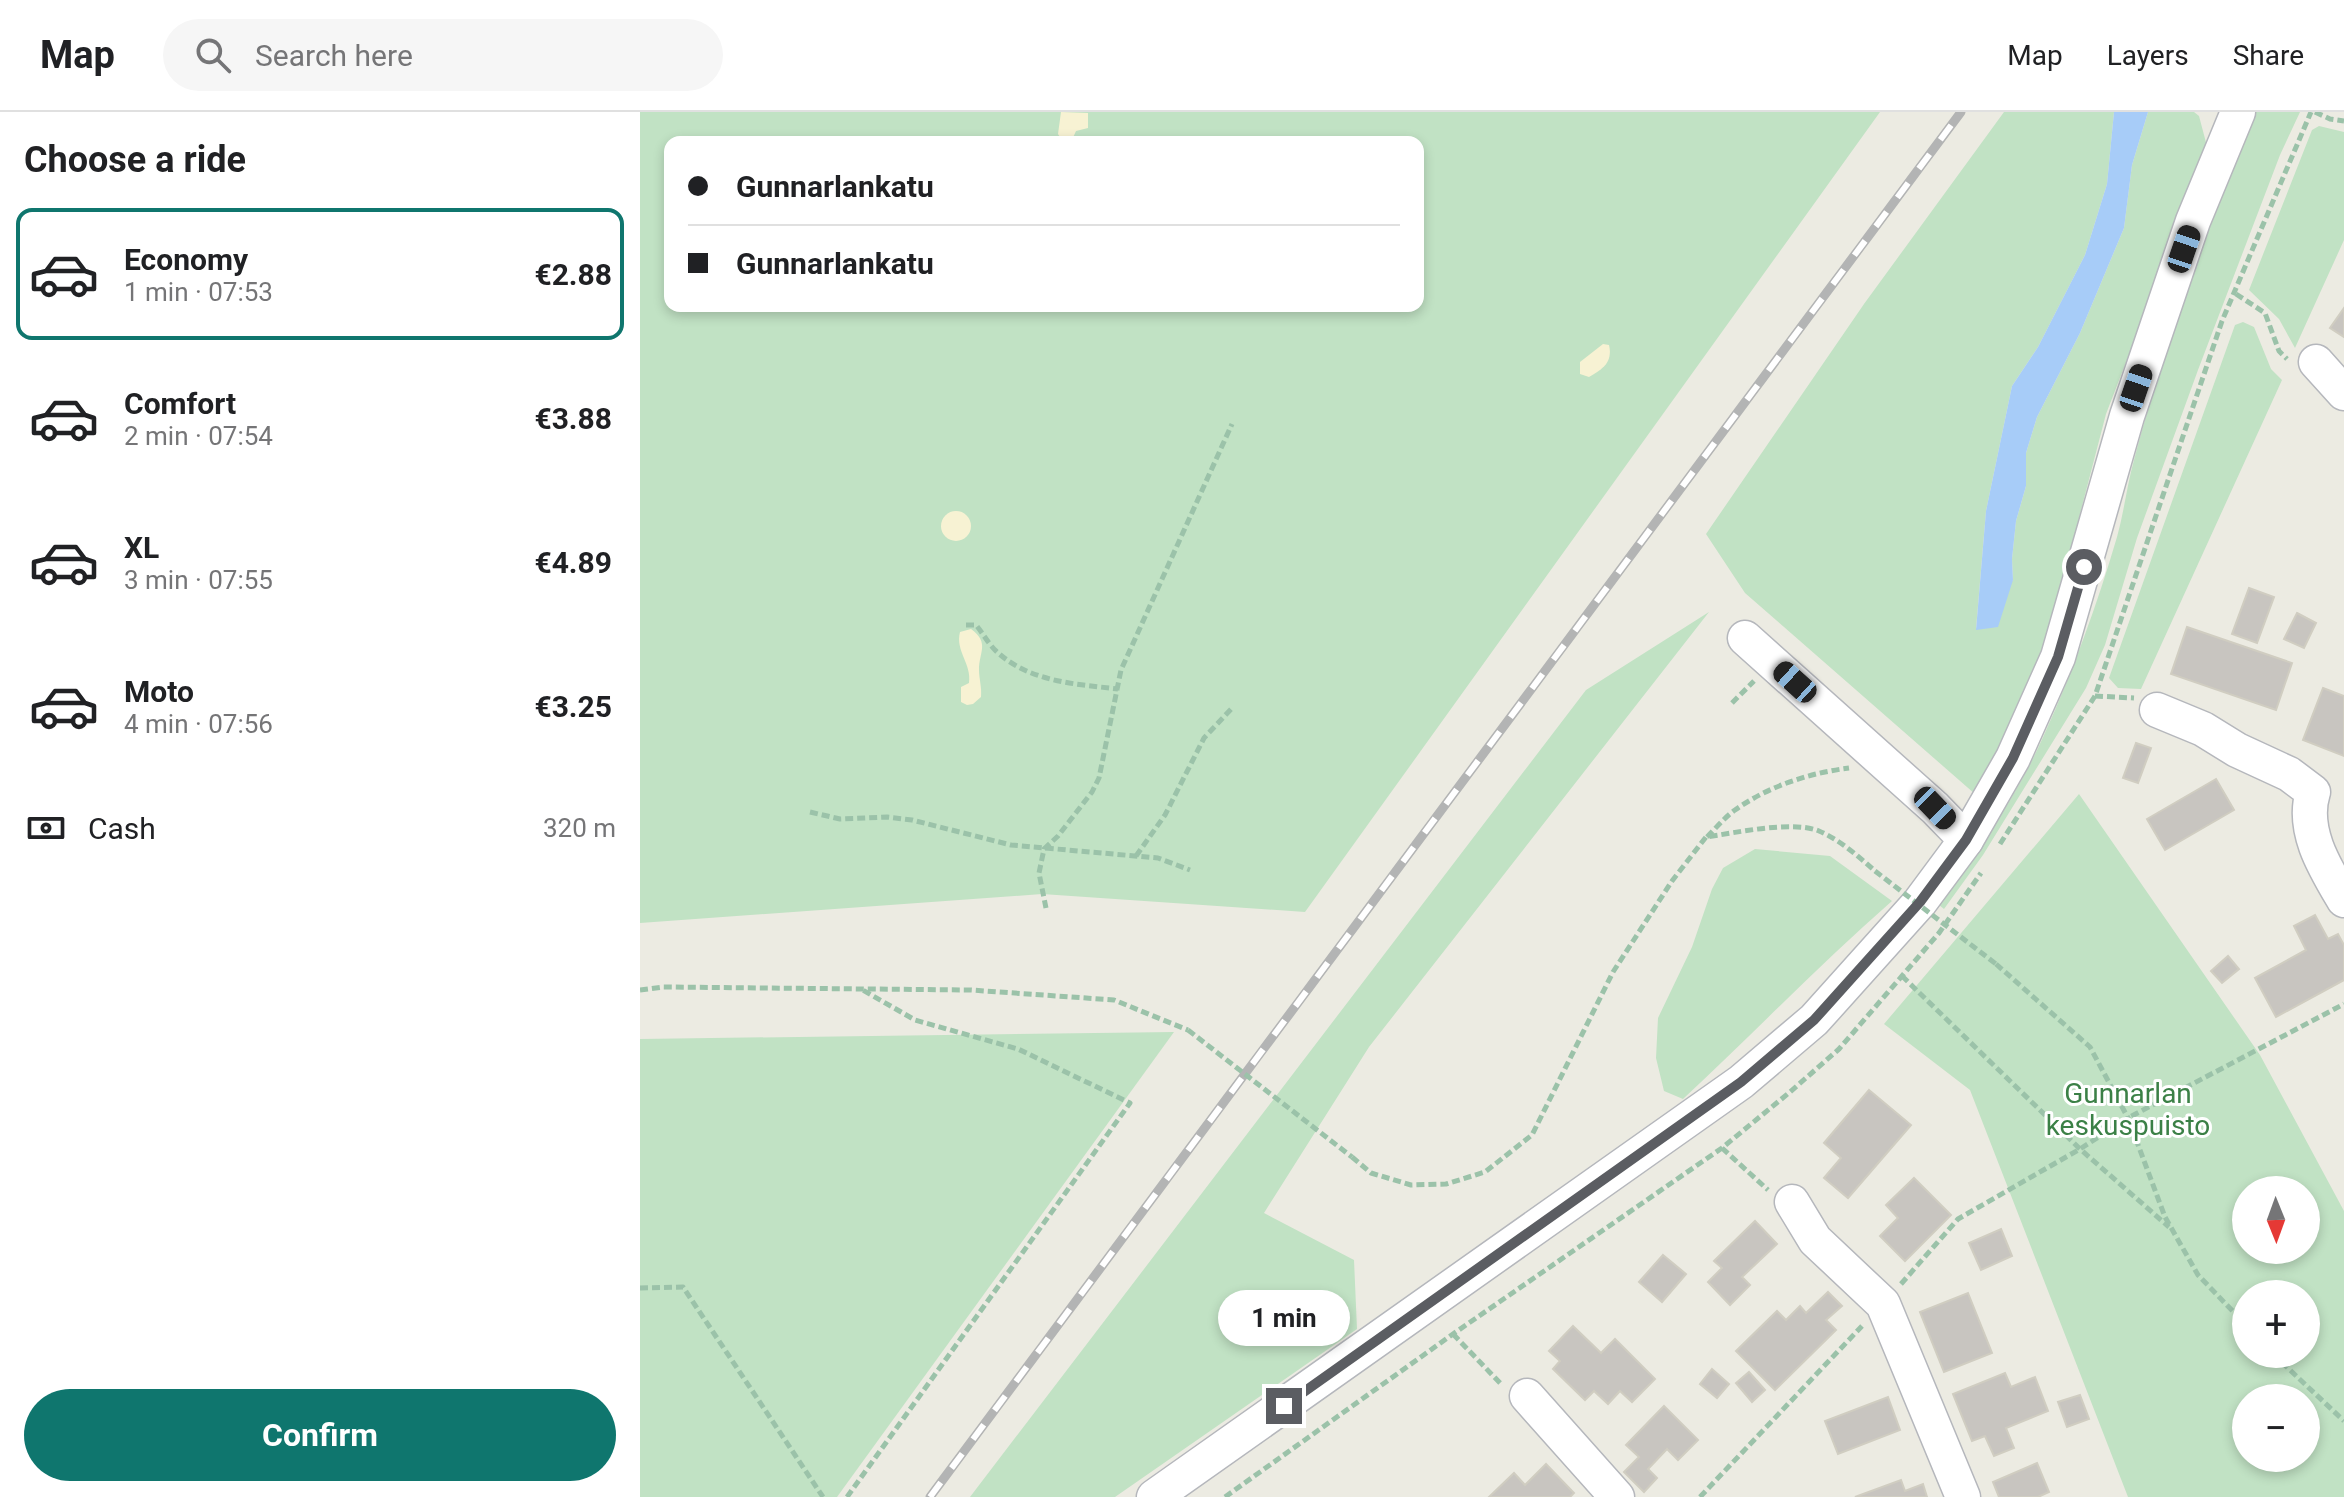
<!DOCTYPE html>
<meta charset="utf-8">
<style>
:root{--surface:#fff;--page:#f6f6f6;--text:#202124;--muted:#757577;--line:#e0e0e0;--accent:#0f766e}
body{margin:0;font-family:Roboto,sans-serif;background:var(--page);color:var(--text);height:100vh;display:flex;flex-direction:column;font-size:30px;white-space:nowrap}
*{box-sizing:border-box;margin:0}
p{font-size:26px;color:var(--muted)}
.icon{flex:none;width:44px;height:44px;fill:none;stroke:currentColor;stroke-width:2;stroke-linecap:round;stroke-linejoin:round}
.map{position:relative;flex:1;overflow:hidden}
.panel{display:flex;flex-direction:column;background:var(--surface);width:640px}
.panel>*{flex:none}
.guide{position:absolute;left:24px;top:24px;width:760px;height:176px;border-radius:16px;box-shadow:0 4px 12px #0003;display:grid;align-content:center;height:176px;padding:0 24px;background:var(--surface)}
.needle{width:52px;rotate:179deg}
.buttons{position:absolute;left:1592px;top:1064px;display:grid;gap:16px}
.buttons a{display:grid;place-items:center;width:88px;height:88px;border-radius:50%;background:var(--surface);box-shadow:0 4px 12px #0003;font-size:40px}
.end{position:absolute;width:36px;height:36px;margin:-18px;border:10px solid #5b5d62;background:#fff;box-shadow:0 0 0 4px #fff}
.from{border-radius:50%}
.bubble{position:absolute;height:56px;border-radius:28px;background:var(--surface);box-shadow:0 4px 12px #0003;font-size:26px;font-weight:700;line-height:56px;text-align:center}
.car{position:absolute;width:24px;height:48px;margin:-24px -12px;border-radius:10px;box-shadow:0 0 6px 2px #0007;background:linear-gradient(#222 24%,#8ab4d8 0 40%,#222 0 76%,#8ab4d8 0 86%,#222 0)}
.guide b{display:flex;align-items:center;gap:28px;height:76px;font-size:30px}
.guide b+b{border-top:2px solid var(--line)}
.guide i{width:20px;height:20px;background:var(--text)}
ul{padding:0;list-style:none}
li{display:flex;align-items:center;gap:24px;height:132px;margin:0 16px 12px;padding:0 8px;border:4px solid transparent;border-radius:16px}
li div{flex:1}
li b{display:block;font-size:30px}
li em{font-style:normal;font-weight:700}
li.selected{border-color:var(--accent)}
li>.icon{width:72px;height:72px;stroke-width:1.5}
h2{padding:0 24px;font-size:36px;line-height:96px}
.pay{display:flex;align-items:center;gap:20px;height:88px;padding:0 24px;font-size:30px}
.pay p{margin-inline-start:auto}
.primary-button{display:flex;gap:16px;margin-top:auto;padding:16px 24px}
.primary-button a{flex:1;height:92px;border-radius:48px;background:var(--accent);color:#fff;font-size:32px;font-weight:700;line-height:92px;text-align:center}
header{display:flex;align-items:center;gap:48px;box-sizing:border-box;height:112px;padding:0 40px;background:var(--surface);border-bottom:2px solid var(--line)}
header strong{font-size:38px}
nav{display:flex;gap:44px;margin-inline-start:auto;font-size:28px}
.search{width:560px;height:72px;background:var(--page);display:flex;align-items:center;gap:20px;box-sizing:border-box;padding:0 28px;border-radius:44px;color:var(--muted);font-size:30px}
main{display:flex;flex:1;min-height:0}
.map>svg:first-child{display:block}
.green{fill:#c1e2c4;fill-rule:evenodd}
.sand{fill:#f7f2d3}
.water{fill:#a7ccf8}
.building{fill:#c8c5c0;stroke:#d0cdc1;stroke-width:2}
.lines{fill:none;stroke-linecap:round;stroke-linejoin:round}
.minor-casing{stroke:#b5b7bc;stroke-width:37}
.path{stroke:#9bc2a9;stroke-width:5;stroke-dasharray:8 4;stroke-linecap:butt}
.minor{stroke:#fff;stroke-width:34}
.rail-casing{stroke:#b3b4b4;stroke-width:9}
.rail{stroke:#fff;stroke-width:6;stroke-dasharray:18;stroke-linecap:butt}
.path-bridge{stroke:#9bc2a9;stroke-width:5;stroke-dasharray:8 4;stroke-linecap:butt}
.route{stroke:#5b5d62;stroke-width:10}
.labels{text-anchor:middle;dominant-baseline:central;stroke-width:6;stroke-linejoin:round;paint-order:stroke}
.park-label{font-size:28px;fill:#3b8046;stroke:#fff}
</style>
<header>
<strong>Map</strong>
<div class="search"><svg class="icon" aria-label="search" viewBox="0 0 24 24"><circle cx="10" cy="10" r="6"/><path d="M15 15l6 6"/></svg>Search here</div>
<nav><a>Map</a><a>Layers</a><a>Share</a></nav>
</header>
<main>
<section class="panel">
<h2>Choose a ride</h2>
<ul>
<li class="selected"><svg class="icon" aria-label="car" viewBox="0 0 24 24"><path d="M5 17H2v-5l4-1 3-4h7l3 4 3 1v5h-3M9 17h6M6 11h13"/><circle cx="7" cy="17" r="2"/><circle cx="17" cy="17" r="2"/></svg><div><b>Economy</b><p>1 min · 07:53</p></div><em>€2.88</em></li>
<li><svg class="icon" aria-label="car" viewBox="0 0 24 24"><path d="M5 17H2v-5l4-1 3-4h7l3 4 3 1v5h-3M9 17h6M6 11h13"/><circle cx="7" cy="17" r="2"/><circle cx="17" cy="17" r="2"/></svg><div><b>Comfort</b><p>2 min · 07:54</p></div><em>€3.88</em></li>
<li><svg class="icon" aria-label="car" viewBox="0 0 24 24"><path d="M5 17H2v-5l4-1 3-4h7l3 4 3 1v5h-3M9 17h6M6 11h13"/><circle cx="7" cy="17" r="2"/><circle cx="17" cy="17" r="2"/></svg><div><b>XL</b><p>3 min · 07:55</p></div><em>€4.89</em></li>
<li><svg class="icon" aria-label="car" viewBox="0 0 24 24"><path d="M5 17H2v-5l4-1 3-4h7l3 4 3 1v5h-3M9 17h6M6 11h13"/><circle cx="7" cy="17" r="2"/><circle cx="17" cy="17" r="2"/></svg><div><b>Moto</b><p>4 min · 07:56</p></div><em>€3.25</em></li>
</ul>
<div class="pay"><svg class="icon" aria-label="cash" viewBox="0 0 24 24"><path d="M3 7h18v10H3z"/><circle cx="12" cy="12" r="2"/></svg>Cash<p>320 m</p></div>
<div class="primary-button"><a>Confirm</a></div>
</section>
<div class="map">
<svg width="1704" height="1385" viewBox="0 0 1704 1385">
<rect width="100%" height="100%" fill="#ecebe2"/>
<!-- green -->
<g class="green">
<path d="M0,0H1240L665,800L402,782L0,811ZM30,30H778V194H30Z"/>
<polygon points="1364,0 1474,0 1467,72 1445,143 1398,235 1372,274 1346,399 1336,517 1373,468 1372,447 1376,409 1386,374 1386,341 1397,305 1440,221 1484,116 1492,53 1508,0 1554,0 1559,4 1568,38 1466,302 1402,548 1335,682 1105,481 1066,422 1224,192"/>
<path d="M1615,0H1660L1640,43L1558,258L1497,426L1465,533L1446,576L1343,743L1304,797L1299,793C1338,740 1377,684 1404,623C1433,559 1457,493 1477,425C1484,400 1487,373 1494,348C1525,229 1567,113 1615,0Z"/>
<polygon points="1679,14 1704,20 1704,128 1655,236 1639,207 1609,178 1672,18"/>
<polygon points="1603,210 1614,215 1631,257 1642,268 1501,577 1478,576 1469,566 1595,213"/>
<polygon points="1069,500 729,935 624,1101 714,1148 717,1217 475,1385 330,1385 946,578"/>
<path d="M1439,682L1620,943L1704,1099V1385H1488L1330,978L1244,912ZM1606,1078H1666V1138H1606ZM1606,1182H1666V1242H1606ZM1606,1286H1666V1346H1606Z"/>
<path d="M1115,737L1190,744L1252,789C1180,852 1113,922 1043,987L1024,979L1016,946L1018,906L1052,835L1072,777L1083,756Z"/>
<polygon points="534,920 197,1385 0,1385 0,927"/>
</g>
<!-- sand -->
<g class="sand">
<polygon points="421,0 448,1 448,16 436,19 431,30 423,30 418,22"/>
<path d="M963,232L969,233C973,250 963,257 949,265L940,262V250Z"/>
<circle cx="316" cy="414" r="15"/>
<path d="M331,517C350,531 339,540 339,558C339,567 342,575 341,585L333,592L327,593L321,590V575L329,571C332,552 315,539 320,520Z"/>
</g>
<!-- water -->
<polygon class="water" points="1474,0 1508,0 1492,53 1484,116 1440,221 1397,305 1386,341 1386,374 1376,409 1372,447 1373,468 1358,515 1336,518 1346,399 1372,274 1398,235 1445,143 1467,72"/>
<!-- building -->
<g class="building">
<polygon points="1704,196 1704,225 1690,216"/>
<polygon points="1609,476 1634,485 1617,531 1592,522"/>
<polygon points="1657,501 1676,511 1664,536 1644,527"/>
<polygon points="1547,515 1652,551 1636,598 1531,562"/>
<polygon points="1683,576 1704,584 1704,644 1663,628"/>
<polygon points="1496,631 1511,636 1498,671 1483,666"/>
<polygon points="1576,667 1594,698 1525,738 1507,707"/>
<polygon points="1675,803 1688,827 1698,822 1704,833 1704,868 1636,905 1615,866 1666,838 1654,814"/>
<polygon points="1588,844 1599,857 1582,871 1571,859"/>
<polygon points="1229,978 1271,1013 1208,1086 1184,1066 1201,1046 1184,1031"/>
<polygon points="1274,1066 1311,1103 1265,1149 1240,1124 1258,1106 1246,1093"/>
<polygon points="1115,1109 1137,1132 1102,1165 1110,1173 1090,1193 1068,1170 1082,1156 1074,1149"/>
<polygon points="1361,1117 1372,1144 1341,1158 1329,1131"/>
<polygon points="1023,1143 1046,1162 1022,1190 999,1170"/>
<polygon points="1188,1180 1202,1194 1186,1208 1196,1218 1135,1278 1096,1239 1137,1199 1146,1208 1160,1194 1166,1201"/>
<polygon points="1328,1181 1352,1241 1304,1260 1280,1200"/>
<polygon points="933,1214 961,1241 975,1227 1015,1267 992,1290 980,1279 968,1292 954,1279 945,1288 913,1257 920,1249 909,1239"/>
<polygon points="1072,1257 1089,1272 1077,1286 1060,1272"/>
<polygon points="1109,1260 1125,1278 1112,1290 1096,1271"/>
<polygon points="1365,1261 1371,1275 1395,1265 1408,1299 1366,1316 1374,1336 1354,1344 1345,1324 1332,1329 1313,1282"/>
<polygon points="1440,1283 1449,1307 1427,1315 1418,1290"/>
<polygon points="1248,1285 1260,1318 1198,1342 1185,1309"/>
<polygon points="1024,1294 1058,1328 1038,1348 1027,1337 1008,1357 1017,1366 1004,1380 984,1360 999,1345 986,1333"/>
<polygon points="1397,1351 1409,1380 1398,1385 1359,1385 1353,1370"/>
<polygon points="906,1352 934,1381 930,1385 849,1385 874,1361 885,1373"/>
<polygon points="1261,1368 1265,1379 1283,1372 1287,1385 1215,1385"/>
</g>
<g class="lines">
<defs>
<g id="minor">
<polyline points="1676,250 1704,281"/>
<polyline points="1105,526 1295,696 1326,728"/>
<path d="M1517,598L1563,617L1597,638L1649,662L1673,680C1661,718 1685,756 1704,788"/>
<polyline points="1152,1090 1175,1128 1243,1192 1323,1385"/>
<polyline points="887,1284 977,1385"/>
<polyline points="514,1385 1101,970 1174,908 1280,790 1326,728 1373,646 1418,545 1487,304 1553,109 1598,0"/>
</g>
</defs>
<!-- minor casing -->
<use href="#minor" class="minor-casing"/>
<!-- path -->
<g class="path">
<polyline points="1675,0 1690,7 1704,9"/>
<polyline points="1596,182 1625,201 1639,239 1647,247"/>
<path d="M326,513H336C342,520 348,531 355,538C388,570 435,572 478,577"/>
<polyline points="1455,584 1494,586"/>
<polyline points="1092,591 1114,569"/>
<polyline points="170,700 200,707 247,705 272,708 371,733 518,746 550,758"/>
<path d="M1067,725C1076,716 1085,705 1095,698C1129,674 1169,661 1209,656"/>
<polyline points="1360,732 1455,584 1582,209 1671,0"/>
<polyline points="496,744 525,703 564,626 593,595"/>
<polyline points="406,796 399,761 404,737 418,724 452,680 459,666 481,558 592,312"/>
<polyline points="1356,852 1450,935 1488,1006 1525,1105 1558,1163 1606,1213"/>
<polyline points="1262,864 1440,1037 1529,1115"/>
<polyline points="0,878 23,875 331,878 474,888 548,918"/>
<polyline points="1082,1036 1128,1078"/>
<path d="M712,1045L731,1061L771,1073L806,1072L845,1060L892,1023L973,860L1032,769L1066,725C1095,721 1152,708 1179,719C1200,728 1218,744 1235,759"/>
<polyline points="1261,1172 1318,1107 1440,1037 1488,1006 1704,892"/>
<polyline points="0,1176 43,1175 183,1385"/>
<polyline points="813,1222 861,1272"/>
<polyline points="1633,1242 1704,1309"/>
<polyline points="207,1385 490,991 378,937 275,908 221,877"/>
<polyline points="585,1385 813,1222 1082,1036 1150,980 1199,937 1299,821 1341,761"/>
<polyline points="1060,1385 1222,1214"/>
</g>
<!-- minor -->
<use href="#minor" class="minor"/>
<defs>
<polyline id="rail" points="290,1385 1321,0"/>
</defs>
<!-- rail casing -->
<use href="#rail" class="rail-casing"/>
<!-- rail -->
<use href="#rail" class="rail"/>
<!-- path-bridge -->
<g class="path-bridge">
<polyline points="1235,759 1356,852"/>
<polyline points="548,918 712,1045"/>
</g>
</g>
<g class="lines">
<!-- route -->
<polyline class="route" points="644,1294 1101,970 1174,908 1280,790 1326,728 1373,646 1418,545 1444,455"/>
</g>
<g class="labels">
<!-- park labels -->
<g class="park-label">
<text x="1488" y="981">Gunnarlan<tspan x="1488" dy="32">keskuspuisto</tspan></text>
</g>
</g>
</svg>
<div class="buttons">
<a><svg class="needle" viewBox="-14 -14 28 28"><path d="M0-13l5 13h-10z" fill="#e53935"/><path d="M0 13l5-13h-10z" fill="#757577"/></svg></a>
<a>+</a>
<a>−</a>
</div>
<i class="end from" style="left:1444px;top:455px"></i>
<i class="end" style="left:644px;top:1294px"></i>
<div class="bubble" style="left:578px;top:1178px;width:132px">1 min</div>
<i class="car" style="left:1544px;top:137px;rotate:19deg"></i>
<i class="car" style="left:1496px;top:276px;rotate:19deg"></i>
<i class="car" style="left:1155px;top:570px;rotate:312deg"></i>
<i class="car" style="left:1295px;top:696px;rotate:136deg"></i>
<div class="guide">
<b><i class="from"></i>Gunnarlankatu</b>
<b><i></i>Gunnarlankatu</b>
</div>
</div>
</main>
